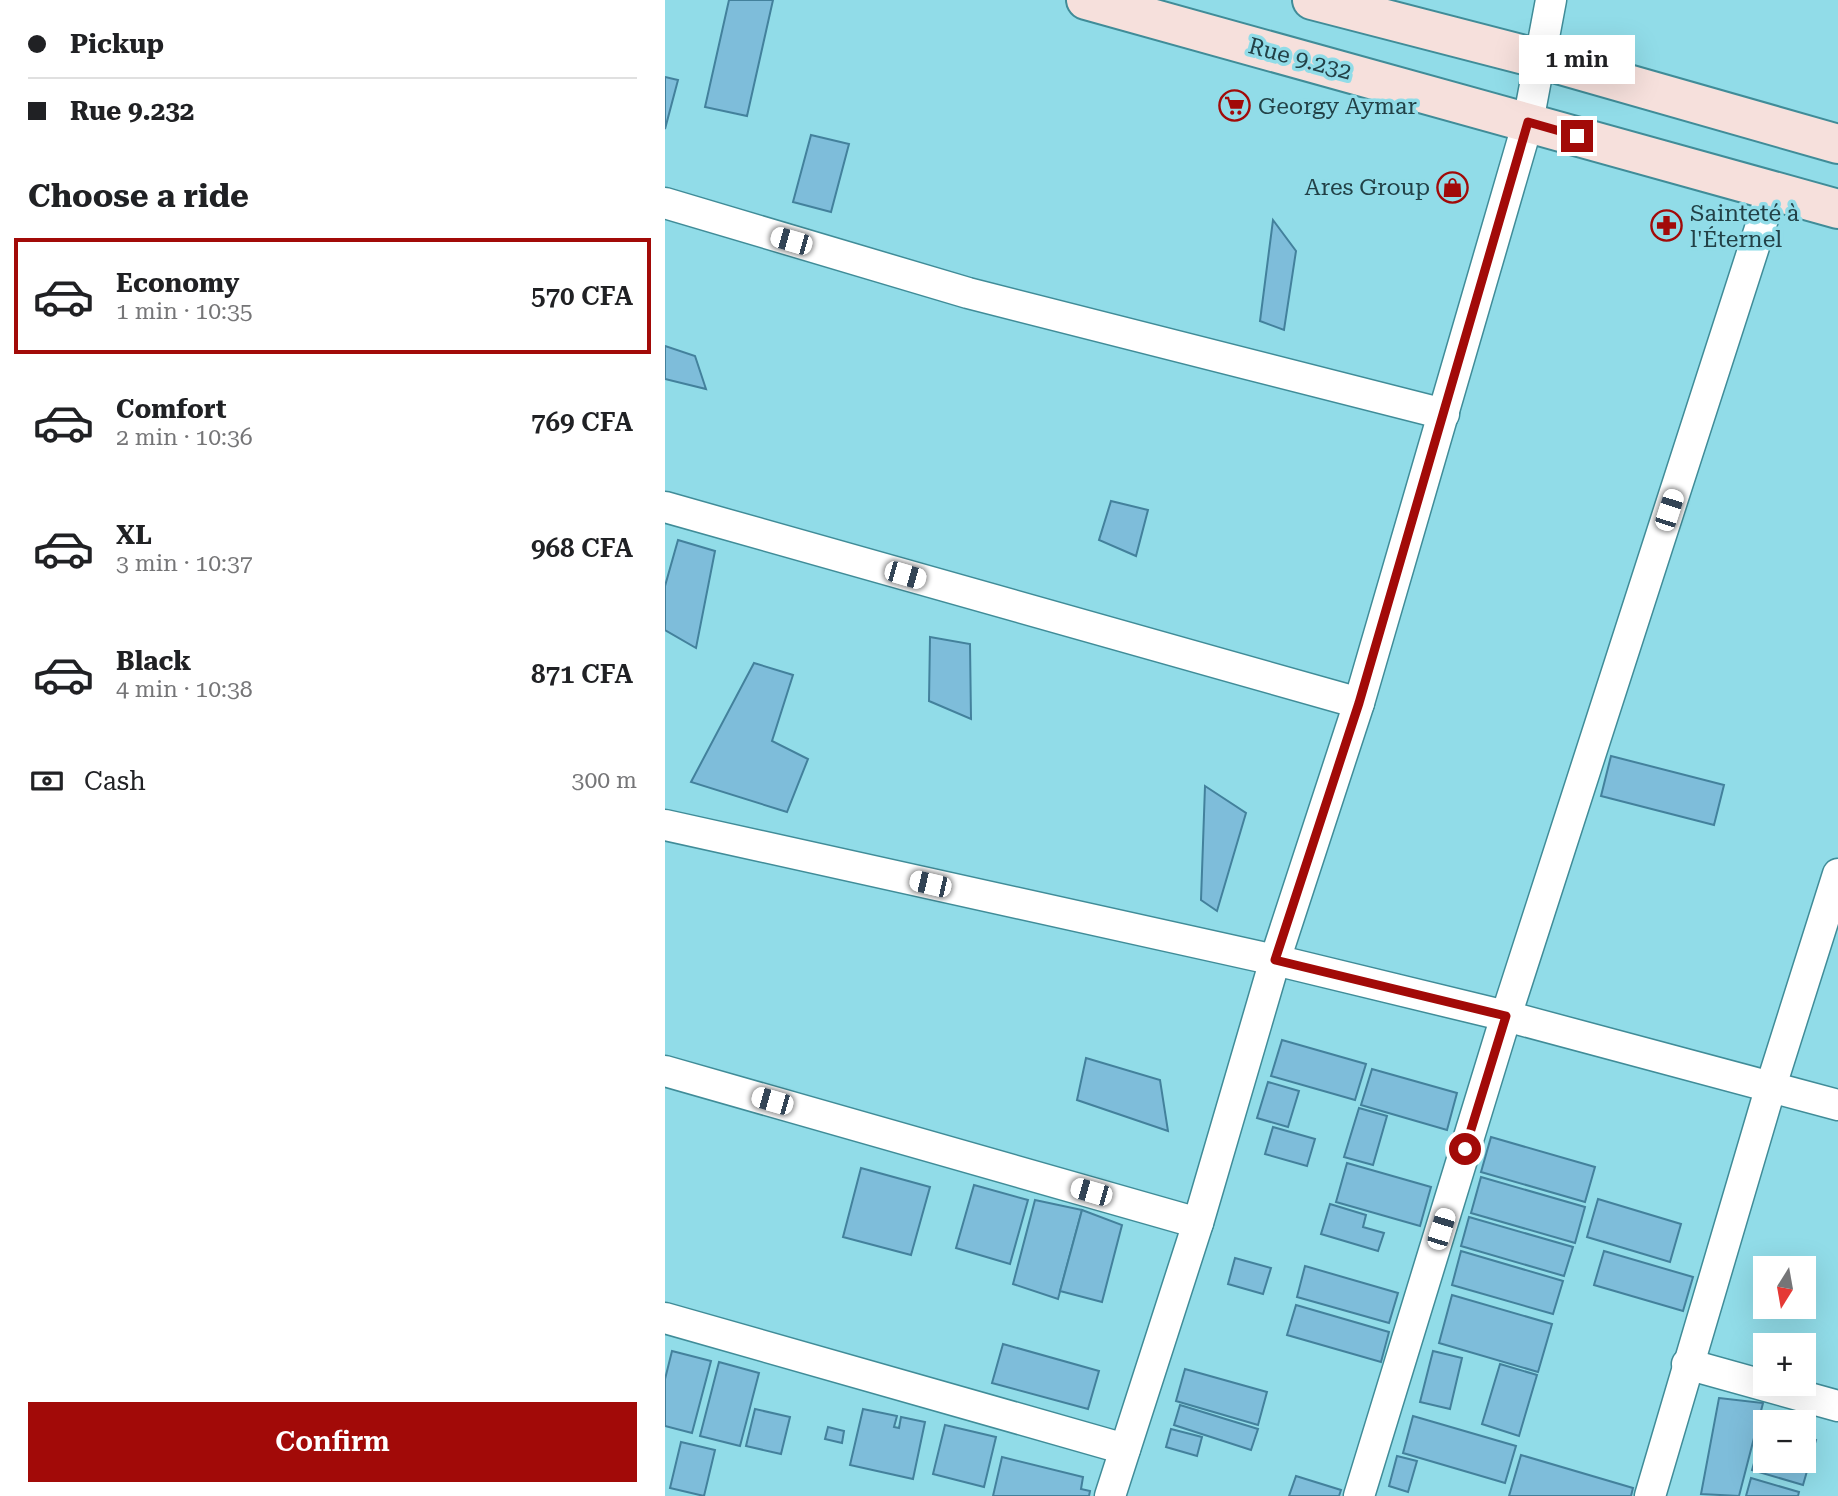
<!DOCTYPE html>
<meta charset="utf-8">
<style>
:root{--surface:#fff;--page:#f2f2f2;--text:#202124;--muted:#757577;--line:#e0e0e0;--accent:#a20a08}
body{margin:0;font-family:"Roboto Serif",serif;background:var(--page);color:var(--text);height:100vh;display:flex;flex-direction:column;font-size:26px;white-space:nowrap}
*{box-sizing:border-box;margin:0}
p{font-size:23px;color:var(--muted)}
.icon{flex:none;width:38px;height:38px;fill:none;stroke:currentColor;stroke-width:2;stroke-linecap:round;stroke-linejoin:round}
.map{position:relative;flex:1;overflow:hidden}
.side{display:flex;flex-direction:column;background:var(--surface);width:665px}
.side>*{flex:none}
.hud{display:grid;align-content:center;height:154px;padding:0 28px;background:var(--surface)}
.needle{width:46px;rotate:191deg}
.tools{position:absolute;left:1088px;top:1256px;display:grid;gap:14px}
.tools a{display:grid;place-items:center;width:63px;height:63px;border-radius:0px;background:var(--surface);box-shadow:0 7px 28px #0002;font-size:35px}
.end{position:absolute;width:32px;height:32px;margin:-16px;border:9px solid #a20a08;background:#fff;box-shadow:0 0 0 4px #fff}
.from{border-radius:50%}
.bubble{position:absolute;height:49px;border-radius:0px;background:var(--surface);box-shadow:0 7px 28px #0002;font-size:23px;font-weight:600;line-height:49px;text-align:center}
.car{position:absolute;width:21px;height:42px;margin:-21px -10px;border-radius:9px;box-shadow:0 0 5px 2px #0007;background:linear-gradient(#fff 24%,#345 0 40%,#fff 0 76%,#345 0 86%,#fff 0)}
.hud b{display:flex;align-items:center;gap:24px;height:66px;font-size:26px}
.hud b+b{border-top:2px solid var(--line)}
.hud i{width:18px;height:18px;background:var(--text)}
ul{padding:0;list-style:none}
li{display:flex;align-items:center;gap:21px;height:116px;margin:0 14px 10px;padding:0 14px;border:4px solid transparent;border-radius:0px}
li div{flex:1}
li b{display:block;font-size:26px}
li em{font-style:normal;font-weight:600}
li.on{border-color:var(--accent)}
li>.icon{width:63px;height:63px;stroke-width:1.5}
h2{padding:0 28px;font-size:32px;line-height:84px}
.pay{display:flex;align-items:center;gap:18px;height:77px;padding:0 28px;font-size:26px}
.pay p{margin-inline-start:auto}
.cta{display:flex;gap:14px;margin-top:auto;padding:14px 28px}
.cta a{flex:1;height:80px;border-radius:0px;background:var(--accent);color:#fff;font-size:28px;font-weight:600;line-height:80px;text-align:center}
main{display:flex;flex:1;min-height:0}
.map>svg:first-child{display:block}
.building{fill:#7ebdda;stroke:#43819c;stroke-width:2}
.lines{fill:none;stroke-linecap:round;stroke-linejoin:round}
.street-casing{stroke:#408c98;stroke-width:33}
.secondary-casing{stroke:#408c98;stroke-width:42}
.street{stroke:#fff;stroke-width:30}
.secondary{stroke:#f6e0dc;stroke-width:38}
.route{stroke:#a20a08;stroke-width:9}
.labels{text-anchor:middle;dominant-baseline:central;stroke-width:7;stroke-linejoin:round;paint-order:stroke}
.street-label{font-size:23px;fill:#224147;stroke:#91dce8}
.poi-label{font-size:23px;fill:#224147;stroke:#91dce8;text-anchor:start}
</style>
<main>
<section class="side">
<div class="hud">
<b><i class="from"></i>Pickup</b>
<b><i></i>Rue 9.232</b>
</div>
<h2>Choose a ride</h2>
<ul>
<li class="on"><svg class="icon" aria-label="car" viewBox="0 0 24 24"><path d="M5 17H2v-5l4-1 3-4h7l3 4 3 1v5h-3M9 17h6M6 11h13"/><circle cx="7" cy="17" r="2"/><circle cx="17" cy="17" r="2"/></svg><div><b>Economy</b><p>1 min · 10:35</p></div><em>570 CFA</em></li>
<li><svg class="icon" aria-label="car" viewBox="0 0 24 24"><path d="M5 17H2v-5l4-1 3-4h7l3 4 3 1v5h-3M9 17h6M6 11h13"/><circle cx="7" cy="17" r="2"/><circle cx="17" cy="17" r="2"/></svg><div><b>Comfort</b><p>2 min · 10:36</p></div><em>769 CFA</em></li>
<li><svg class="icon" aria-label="car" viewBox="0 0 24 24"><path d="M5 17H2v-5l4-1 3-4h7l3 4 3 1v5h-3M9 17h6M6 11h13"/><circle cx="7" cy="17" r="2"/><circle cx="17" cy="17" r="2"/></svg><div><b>XL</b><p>3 min · 10:37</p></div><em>968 CFA</em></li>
<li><svg class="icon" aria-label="car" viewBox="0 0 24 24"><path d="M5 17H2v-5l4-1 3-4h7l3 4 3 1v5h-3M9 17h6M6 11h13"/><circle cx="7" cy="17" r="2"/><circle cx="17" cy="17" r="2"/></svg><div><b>Black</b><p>4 min · 10:38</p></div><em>871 CFA</em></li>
</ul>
<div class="pay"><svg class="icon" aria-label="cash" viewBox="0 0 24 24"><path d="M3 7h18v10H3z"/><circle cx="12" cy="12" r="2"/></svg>Cash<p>300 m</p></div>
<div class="cta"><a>Confirm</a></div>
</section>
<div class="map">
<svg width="1173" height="1496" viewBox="0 0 1173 1496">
<rect width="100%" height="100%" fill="#91dce8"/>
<!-- building -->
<g class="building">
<polygon points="64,0 108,0 82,116 40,107"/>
<polygon points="0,77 13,80 0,129"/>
<polygon points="146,135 184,144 166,212 128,202"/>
<polygon points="608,220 631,251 619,330 595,321"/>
<polygon points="0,346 30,356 41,389 0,379"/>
<polygon points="446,501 483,510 471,556 434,540"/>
<polygon points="13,540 50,551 31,648 0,630 0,586"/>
<polygon points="265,637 305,644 306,719 264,701"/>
<polygon points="89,663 128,675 107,741 143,759 122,812 26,782"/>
<polygon points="946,756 1059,785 1049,825 936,796"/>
<polygon points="540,786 581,813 552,911 536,900"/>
<polygon points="617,1040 701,1064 690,1100 606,1076"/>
<polygon points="421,1058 495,1080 503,1131 412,1100"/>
<polygon points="707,1069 792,1093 782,1130 696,1105"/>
<polygon points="603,1082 634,1091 623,1127 592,1118"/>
<polygon points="694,1108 722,1116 708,1165 679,1157"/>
<polygon points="608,1127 650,1139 642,1166 600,1154"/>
<polygon points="826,1137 930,1167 920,1202 816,1172"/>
<polygon points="682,1163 766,1187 755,1226 671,1202"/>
<polygon points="196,1168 265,1187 246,1255 178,1237"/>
<polygon points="816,1177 920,1207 910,1243 806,1213"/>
<polygon points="309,1185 363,1200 345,1264 291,1248"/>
<polygon points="933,1199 1016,1224 1005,1262 922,1237"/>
<polygon points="370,1200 417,1210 393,1299 348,1284"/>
<polygon points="665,1204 701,1215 698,1227 719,1233 713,1251 656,1234"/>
<polygon points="417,1210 457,1225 437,1302 395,1291"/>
<polygon points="804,1217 908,1247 899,1276 796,1246"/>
<polygon points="796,1251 898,1281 888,1314 787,1285"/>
<polygon points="939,1251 1028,1277 1018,1311 929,1285"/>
<polygon points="570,1258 606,1268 598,1294 563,1284"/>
<polygon points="640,1266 733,1293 724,1323 632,1297"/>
<polygon points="787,1295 887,1324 873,1372 774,1343"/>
<polygon points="631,1305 724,1332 716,1362 622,1335"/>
<polygon points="338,1344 434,1371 423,1409 327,1383"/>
<polygon points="7,1351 46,1361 27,1433 0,1426 0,1379"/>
<polygon points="768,1351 797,1358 785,1409 755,1402"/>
<polygon points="54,1362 94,1373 75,1446 35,1436"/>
<polygon points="835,1364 872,1375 854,1436 817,1424"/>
<polygon points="520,1369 602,1392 593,1425 511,1401"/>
<polygon points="1054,1398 1098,1403 1074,1496 1036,1494"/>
<polygon points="515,1405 593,1429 586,1450 509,1425"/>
<polygon points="90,1409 125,1417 116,1454 81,1446"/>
<polygon points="198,1409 232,1416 229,1427 234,1428 236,1417 260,1422 248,1479 185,1465"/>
<polygon points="748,1416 851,1446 840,1483 738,1453"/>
<polygon points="280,1425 331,1437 319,1487 268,1474"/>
<polygon points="1100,1425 1101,1461 1139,1461 1139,1436 1151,1440 1138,1485 1087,1470"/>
<polygon points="163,1427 179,1431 177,1443 160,1439"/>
<polygon points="506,1429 537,1437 532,1456 501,1447"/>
<polygon points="16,1442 50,1450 39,1496 5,1488"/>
<polygon points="856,1455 968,1488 966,1496 844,1496"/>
<polygon points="732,1456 752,1461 743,1492 724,1486"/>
<polygon points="337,1457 418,1477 416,1489 425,1491 424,1496 328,1496"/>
<polygon points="631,1476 676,1490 674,1496 624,1496"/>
<polygon points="1086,1478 1134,1492 1133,1496 1081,1496"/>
</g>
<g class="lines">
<defs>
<g id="street">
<polyline points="0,203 303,293 779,414"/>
<polyline points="0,507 694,703"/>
<polyline points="0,825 610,960 841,1016 1173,1105"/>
<polyline points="0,1071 533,1223"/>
<polyline points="0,1318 460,1449"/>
<polyline points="1022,1364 1173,1406"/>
<polyline points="445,1496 533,1223 610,960 694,703 863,122 886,0"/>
<polyline points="694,1496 841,1016 1107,191"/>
<polyline points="985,1496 1106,1086 1173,874"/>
</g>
<g id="secondary">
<polyline points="421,0 1173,209"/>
<polyline points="647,0 875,59 1173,144"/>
</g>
</defs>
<!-- street casing -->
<use href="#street" class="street-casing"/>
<!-- secondary casing -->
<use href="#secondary" class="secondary-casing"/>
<!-- street -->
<use href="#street" class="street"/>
<!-- secondary -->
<use href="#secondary" class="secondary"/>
</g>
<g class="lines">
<!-- route -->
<polyline class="route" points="800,1149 841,1016 610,960 694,703 863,122 912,136"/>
</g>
<!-- icons -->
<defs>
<symbol id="supermarket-ring" viewBox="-11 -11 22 22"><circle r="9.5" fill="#91dce8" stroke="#a20a08" stroke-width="1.5"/><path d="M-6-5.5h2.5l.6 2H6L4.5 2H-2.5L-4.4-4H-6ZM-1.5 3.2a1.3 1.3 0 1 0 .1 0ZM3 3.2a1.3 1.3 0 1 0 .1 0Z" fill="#a20a08"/></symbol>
<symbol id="shop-ring" viewBox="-11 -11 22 22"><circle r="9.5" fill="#91dce8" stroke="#a20a08" stroke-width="1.5"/><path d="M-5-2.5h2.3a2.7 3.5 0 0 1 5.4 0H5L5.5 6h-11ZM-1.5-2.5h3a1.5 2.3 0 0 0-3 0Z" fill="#a20a08"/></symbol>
<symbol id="pharmacy-ring" viewBox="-11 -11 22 22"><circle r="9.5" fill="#91dce8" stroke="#a20a08" stroke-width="1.5"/><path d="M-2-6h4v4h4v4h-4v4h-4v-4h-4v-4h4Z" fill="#a20a08"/></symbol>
</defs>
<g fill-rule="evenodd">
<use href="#supermarket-ring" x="552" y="88" width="35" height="35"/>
<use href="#shop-ring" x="770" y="170" width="35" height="35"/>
<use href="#pharmacy-ring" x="984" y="208" width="35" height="35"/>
</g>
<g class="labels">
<!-- street labels -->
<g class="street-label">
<text transform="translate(635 59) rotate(15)">Rue 9.232</text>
</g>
<!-- poi labels -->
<g class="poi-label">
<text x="593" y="106">Georgy Aymar</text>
<text x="765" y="187" text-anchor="end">Ares Group</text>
<text x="1025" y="213">Sainteté à<tspan x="1025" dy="26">l'Éternel</tspan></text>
</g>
</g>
</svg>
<div class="tools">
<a><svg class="needle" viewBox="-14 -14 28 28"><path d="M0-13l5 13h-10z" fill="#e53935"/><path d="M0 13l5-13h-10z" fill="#757577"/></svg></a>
<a>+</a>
<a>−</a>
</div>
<i class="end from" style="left:800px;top:1149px"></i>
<i class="end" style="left:912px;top:136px"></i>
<div class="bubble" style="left:854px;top:35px;width:116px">1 min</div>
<i class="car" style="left:126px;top:241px;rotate:286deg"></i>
<i class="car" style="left:1004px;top:510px;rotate:18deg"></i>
<i class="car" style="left:240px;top:575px;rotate:106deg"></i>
<i class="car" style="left:265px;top:884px;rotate:283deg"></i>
<i class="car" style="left:107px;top:1101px;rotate:286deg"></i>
<i class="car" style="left:426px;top:1192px;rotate:286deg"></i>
<i class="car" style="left:776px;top:1229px;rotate:17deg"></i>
</div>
</main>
